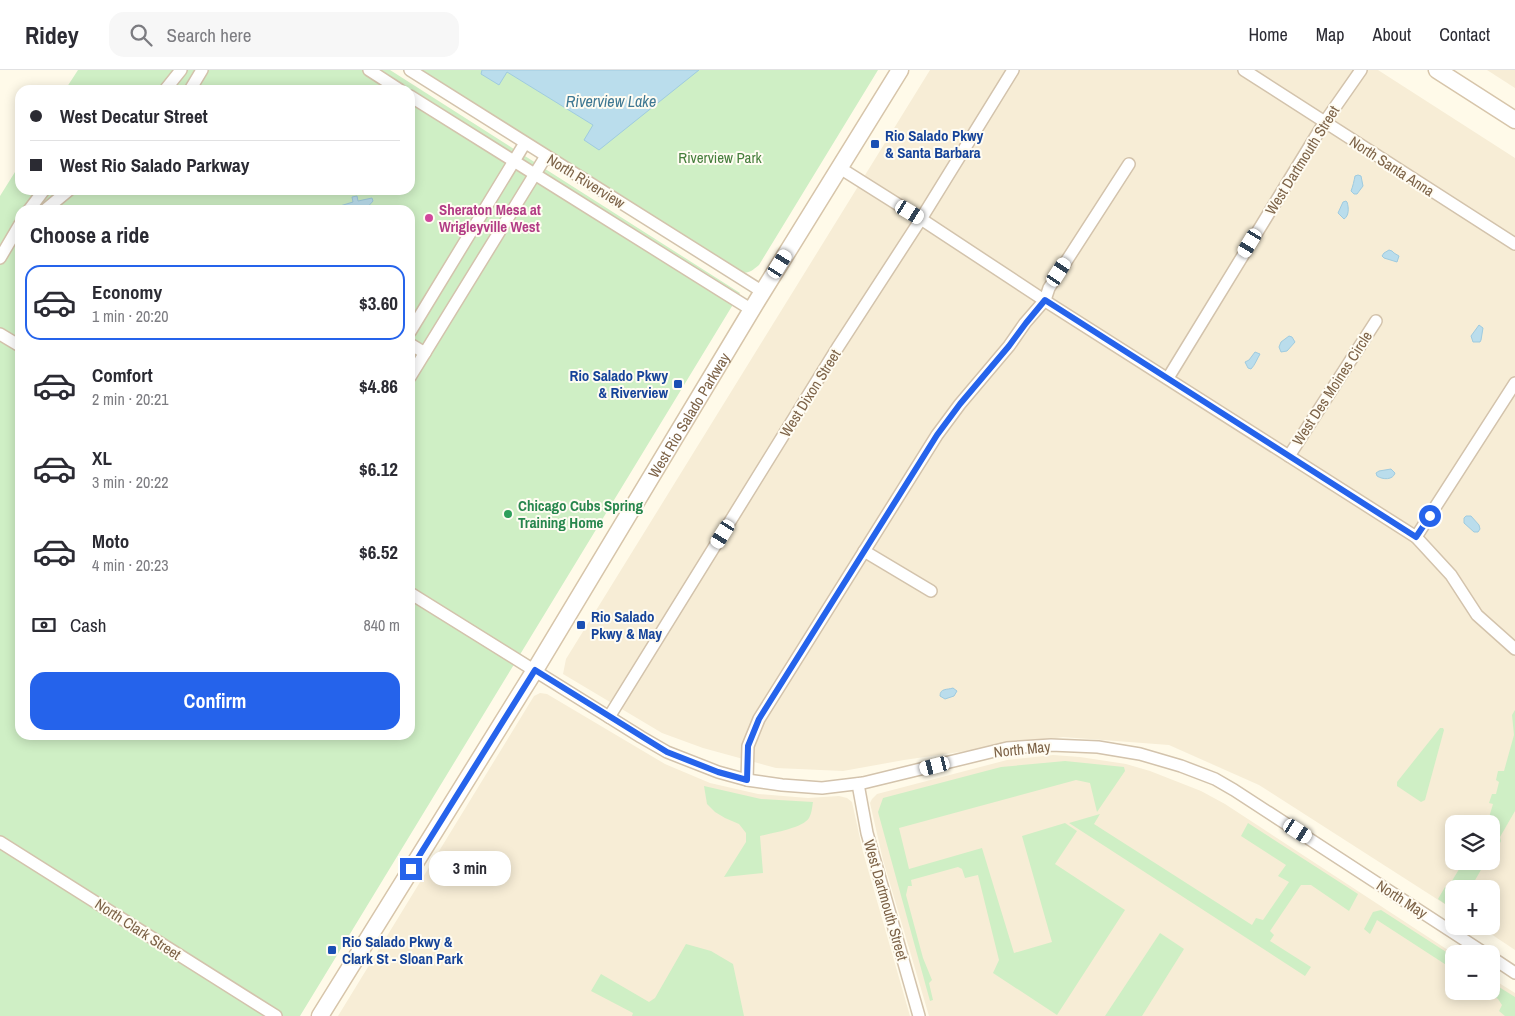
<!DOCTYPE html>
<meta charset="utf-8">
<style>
:root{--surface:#fff;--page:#f7f7f7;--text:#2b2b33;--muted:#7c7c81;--line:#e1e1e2;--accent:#2563eb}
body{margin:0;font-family:"Archivo Narrow",sans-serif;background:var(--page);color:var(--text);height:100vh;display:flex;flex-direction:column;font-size:19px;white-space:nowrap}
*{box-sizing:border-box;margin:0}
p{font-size:16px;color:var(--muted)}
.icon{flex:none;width:28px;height:28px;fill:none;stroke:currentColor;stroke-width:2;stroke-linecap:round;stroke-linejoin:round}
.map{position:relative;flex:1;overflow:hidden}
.sheet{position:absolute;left:15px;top:135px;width:400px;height:535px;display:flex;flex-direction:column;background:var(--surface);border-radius:15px;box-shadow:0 2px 12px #0003}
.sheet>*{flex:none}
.hud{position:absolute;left:15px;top:15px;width:400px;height:110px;border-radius:15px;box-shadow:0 2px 12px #0003;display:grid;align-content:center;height:110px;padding:0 15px;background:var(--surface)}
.controls{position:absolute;left:1445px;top:745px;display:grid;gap:10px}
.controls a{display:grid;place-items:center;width:55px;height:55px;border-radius:10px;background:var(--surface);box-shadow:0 2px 12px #0003;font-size:25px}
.end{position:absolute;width:22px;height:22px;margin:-11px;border:6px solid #2563eb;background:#fff;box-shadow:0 0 0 2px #fff}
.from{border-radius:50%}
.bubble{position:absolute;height:35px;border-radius:15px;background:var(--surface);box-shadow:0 2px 12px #0003;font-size:16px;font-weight:700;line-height:35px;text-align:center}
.car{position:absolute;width:15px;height:30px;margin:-15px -8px;border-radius:6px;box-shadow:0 0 4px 1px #0007;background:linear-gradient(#fff 24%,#345 0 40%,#fff 0 76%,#345 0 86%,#fff 0)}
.hud b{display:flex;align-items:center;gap:18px;height:48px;font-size:19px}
.hud b+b{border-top:1px solid var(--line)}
.hud i{width:12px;height:12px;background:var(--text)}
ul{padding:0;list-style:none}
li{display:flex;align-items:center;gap:15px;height:75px;margin:0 10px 8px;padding:0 5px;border:2px solid transparent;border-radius:15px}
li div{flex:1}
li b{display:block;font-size:19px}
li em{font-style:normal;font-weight:700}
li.current{border-color:var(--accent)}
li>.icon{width:45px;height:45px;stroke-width:1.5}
h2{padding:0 15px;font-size:22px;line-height:60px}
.pay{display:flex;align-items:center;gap:12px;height:55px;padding:0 15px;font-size:19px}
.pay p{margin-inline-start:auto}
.action{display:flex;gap:10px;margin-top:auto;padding:10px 15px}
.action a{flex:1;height:58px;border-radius:15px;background:var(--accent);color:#fff;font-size:20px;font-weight:700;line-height:58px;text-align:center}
header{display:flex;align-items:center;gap:30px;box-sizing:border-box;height:70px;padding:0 25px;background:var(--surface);border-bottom:1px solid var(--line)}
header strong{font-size:24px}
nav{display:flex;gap:28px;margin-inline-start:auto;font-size:18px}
.search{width:350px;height:45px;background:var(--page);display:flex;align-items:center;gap:12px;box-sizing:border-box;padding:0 18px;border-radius:15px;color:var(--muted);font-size:19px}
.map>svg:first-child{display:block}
.residential{fill:#f7edd6;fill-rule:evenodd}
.green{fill:#cfefc5;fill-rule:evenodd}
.water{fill:#baddec;stroke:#9fcbdf}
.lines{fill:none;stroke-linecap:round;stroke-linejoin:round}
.minor-casing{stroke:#d3c3ac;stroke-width:14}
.secondary-casing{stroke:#d7c5aa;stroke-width:19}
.minor{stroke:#fff;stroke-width:11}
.secondary{stroke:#fff;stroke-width:16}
.route{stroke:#2563eb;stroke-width:6}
.transit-dot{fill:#1a4fb4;stroke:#fffcf2;stroke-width:2}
.hotel-dot{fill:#d1479c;stroke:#fffcf2;stroke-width:2}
.leisure-dot{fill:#2e9e5b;stroke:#fffcf2;stroke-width:2}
.labels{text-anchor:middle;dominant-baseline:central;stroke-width:4;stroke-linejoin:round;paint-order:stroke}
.transit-label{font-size:15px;font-weight:bold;fill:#164399;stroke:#fffcf2;text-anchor:start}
.park-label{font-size:15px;fill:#457e3c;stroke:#fffcf2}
.street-label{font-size:15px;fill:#7d6348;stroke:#fffcf2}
.hotel-label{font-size:15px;font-weight:bold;fill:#b23c85;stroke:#fffcf2;text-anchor:start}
.leisure-label{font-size:15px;font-weight:bold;fill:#27864d;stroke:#fffcf2;text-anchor:start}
.water-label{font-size:16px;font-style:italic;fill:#3f7893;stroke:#fffcf2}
</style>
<header>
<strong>Ridey</strong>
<div class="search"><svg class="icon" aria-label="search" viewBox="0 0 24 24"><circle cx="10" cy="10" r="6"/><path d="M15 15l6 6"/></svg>Search here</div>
<nav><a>Home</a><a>Map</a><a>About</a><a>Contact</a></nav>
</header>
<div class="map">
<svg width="1515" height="946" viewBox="0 0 1515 946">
<rect width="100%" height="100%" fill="#fffae9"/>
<!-- residential -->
<g class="residential">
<path d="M930,0H1378L1515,88V880L1479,856H1491V819H1454V840L1259,715L1169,675L1063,667L904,690L843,701L776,698L703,678L662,663L563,604L566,589ZM1454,754H1491V791H1454Z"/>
<polygon points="1487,0 1515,0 1515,18"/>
<polygon points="540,623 547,624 665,694 710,713 758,724 808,728 839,726 847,728 852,732 863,782 910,946 338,946 534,626"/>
<polygon points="1053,685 1080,687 1126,694 1150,701 1201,721 1225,734 1454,884 1454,921 1491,921 1491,908 1515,923 1515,946 929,946 883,790 870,733 872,729 877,724 1007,690"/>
</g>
<!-- green -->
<g class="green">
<path d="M78,0H390L740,223L300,946H0V126L20,94V120H410V20H65ZM20,140H410V665H20Z"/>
<path d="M420,0H878L759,195C753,200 750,203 741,203Z"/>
<polygon points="1515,640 1515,741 1500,767 1501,771 1497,779 1491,778 1491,754 1487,754 1493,734 1489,733 1492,724 1496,724 1499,712 1496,710 1498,701 1504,701 1514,665 1512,645"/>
<polygon points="1440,658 1443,658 1444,660 1425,730 1421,732 1397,716 1397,712"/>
<polygon points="1065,691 1124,697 1125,701 1097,742 1090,713 1076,710 899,758 909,799 982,778 1014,883 1052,872 1022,766 1065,753 1077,761 1055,794 1125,840 1057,945 993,903 999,890 978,805 965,808 962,799 958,797 911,810 912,816 908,816 906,825 923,888 932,910 929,913 933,930 930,931 878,742 883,728 1001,697"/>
<path d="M704,716L761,729L813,732C812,737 812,743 809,748C803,758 772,763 760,766L763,803L724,807L746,772V763L739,754L725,748L715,742L707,734Z"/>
<polygon points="1100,744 1094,754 1252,855 1256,848 1263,850 1289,812 1278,806 1286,795 1241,766 1248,753 1358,824 1349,841 1311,815 1301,815 1270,861 1274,865 1270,871 1311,897 1305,906 1069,753"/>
<polygon points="1464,791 1488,792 1485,800 1482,798 1470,819 1454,819 1454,840 1438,829 1445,817 1447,819"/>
<polygon points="1381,840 1454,887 1454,900 1377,850 1370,864 1364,859 1373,842"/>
<polygon points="1160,863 1184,879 1142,946 1105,946"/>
<polygon points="686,874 711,881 733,894 744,946 632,946 633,943 591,921 601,904 649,932 655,928"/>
<polygon points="1491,912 1515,927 1515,946 1505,946 1499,941 1502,935 1498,929 1486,921 1491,921"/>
</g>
<!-- water -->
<g class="water">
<polygon points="482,0 699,0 599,80 584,70 593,55 507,2 499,15 481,4"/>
<path d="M1358,105L1361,106L1363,116L1357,124H1354L1351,121C1353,116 1354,111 1355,106Z"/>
<polygon points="357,126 358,131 372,128 373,131 365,140 341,139 340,136 353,132 352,127"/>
<path d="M1346,131L1347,132C1349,138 1349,146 1344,149L1338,143L1343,132Z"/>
<polygon points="1389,180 1392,181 1394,183 1399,186 1397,192 1384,188 1382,186 1384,183"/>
<polygon points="1479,255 1483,258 1481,270 1480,272 1473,272 1471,266"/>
<polygon points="1289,266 1292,267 1295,272 1287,281 1281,282 1279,277 1281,272"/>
<path d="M1255,282L1260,284C1257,289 1255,295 1251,299L1248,298L1245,292L1249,290Z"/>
<path d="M1391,399L1395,403C1393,410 1383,410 1377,406L1376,403L1379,401Z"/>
<polygon points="1466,446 1471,446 1479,455 1480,459 1478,462 1474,462 1464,453 1464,448"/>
<path d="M953,618L957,621L954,626L945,629L940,626C940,618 947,620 953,618Z"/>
</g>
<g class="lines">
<defs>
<g id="minor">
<polyline points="369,0 400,20"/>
<polyline points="410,0 763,222"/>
<polyline points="1244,0 1515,174"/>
<polyline points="165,20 181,0"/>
<polyline points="190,20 202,0"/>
<polyline points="410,26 723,222 752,240"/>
<polyline points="840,98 921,149 1050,234 1416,467 1451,505 1477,545 1515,579"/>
<polyline points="29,140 44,120"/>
<polyline points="45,140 69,120"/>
<polyline points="0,188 20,154"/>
<polyline points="410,262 525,73"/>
<polyline points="0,264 20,276"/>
<polyline points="410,274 425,283"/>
<polyline points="410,307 546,86"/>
<polyline points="1168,308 1324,53 1361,0"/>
<polyline points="1289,386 1376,251"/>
<polyline points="1416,467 1515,313"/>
<polyline points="864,481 931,521"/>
<polyline points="410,523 641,667 667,682 718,702 747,710 782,715 822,718 863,713 1007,678 1051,675 1098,677 1140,684 1181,696 1215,709 1234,720 1486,884"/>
<polyline points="609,647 838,277 921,149 1013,0"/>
<polyline points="747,710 748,676 759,649 937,365 960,334 1009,276 1025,253 1045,230 1049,218 1129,94"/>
<polyline points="858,714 867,763 919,946"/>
<polyline points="0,772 276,946"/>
<polyline points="1491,887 1515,903"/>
</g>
<g id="secondary">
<polyline points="1437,0 1515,50"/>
<path id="s1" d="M320,946L535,600L757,231L900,0"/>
</g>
</defs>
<!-- minor casing -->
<use href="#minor" class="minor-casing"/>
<!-- secondary casing -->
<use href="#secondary" class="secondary-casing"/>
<!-- minor -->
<use href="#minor" class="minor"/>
<!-- secondary -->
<use href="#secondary" class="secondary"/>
</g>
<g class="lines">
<!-- route -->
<polyline class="route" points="411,799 535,600 667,682 718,702 747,710 748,676 759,649 937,365 960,334 1009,276 1026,253 1045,230 1416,467 1430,446"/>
</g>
<!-- markers -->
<g class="transit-dot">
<rect x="870" y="69" width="10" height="10" rx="2.5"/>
<rect x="673" y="309" width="10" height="10" rx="2.5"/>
<rect x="576" y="550" width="10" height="10" rx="2.5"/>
<rect x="327" y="875" width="10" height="10" rx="2.5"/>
</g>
<circle class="hotel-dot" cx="429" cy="148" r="5"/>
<circle class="leisure-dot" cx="508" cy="444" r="5"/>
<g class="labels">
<!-- transit labels -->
<g class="transit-label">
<text x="885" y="65">Rio Salado Pkwy<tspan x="885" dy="17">&amp; Santa Barbara</tspan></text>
<text x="668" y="305" text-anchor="end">Rio Salado Pkwy<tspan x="668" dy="17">&amp; Riverview</tspan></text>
<text x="591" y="546">Rio Salado<tspan x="591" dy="17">Pkwy &amp; May</tspan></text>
<text x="342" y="871">Rio Salado Pkwy &amp;<tspan x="342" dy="17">Clark St - Sloan Park</tspan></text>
</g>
<!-- park labels -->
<g class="park-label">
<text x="720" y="87">Riverview Park</text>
</g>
<!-- street labels -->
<g class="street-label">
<text transform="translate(1302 90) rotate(-58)">West Dartmouth Street</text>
<text transform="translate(1392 96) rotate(33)">North Santa Anna</text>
<text transform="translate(586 111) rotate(32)">North Riverview</text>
<text transform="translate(1332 318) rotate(-57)">West Des Moines Circle</text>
<text transform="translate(810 323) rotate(-58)">West Dixon Street</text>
<text stroke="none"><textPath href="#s1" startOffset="705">West Rio Salado Parkway</textPath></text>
<text transform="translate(1022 679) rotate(-6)">North May</text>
<text transform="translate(1402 829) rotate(33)">North May</text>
<text transform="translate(886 830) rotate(74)">West Dartmouth Street</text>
<text transform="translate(138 859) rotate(33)">North Clark Street</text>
</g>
<!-- hotel labels -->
<g class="hotel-label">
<text x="439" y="139">Sheraton Mesa at<tspan x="439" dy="17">Wrigleyville West</tspan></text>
</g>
<!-- leisure labels -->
<g class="leisure-label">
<text x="518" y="435">Chicago Cubs Spring<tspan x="518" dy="17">Training Home</tspan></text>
</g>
<!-- water labels -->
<g class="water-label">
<text x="611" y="31">Riverview Lake</text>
</g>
</g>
</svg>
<div class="controls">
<a><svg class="icon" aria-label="layers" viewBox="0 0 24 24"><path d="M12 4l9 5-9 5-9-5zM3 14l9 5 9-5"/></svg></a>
<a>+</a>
<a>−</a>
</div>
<i class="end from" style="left:1430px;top:446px"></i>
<i class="end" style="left:411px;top:799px"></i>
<div class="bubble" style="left:429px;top:781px;width:82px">3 min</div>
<i class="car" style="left:910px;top:142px;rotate:121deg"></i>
<i class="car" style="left:1250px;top:173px;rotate:211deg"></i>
<i class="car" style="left:780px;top:194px;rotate:32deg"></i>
<i class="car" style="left:1059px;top:202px;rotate:33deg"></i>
<i class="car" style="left:723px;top:464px;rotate:212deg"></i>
<i class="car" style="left:935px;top:696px;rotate:256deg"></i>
<i class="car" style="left:1298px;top:761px;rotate:123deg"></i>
<div class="hud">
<b><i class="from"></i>West Decatur Street</b>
<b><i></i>West Rio Salado Parkway</b>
</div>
<section class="sheet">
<h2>Choose a ride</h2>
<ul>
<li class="current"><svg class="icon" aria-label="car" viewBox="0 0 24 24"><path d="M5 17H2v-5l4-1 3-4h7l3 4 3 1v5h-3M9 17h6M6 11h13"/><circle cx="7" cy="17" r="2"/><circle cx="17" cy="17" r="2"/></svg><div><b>Economy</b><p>1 min · 20:20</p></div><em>$3.60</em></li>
<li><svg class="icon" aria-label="car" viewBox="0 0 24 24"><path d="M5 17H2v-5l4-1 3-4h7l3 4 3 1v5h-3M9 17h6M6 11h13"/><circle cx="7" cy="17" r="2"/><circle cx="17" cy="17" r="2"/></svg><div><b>Comfort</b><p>2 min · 20:21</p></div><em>$4.86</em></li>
<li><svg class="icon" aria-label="car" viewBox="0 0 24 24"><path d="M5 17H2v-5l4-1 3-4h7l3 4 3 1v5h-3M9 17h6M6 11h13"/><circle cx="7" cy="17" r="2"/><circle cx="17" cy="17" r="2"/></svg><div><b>XL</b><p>3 min · 20:22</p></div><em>$6.12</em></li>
<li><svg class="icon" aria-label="car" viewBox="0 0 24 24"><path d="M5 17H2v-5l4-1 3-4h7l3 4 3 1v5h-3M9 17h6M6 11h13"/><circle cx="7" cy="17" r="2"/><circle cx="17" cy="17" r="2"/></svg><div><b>Moto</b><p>4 min · 20:23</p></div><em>$6.52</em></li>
</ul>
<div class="pay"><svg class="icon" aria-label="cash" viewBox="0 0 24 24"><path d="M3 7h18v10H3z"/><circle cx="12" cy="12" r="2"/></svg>Cash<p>840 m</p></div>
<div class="action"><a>Confirm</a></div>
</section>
</div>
